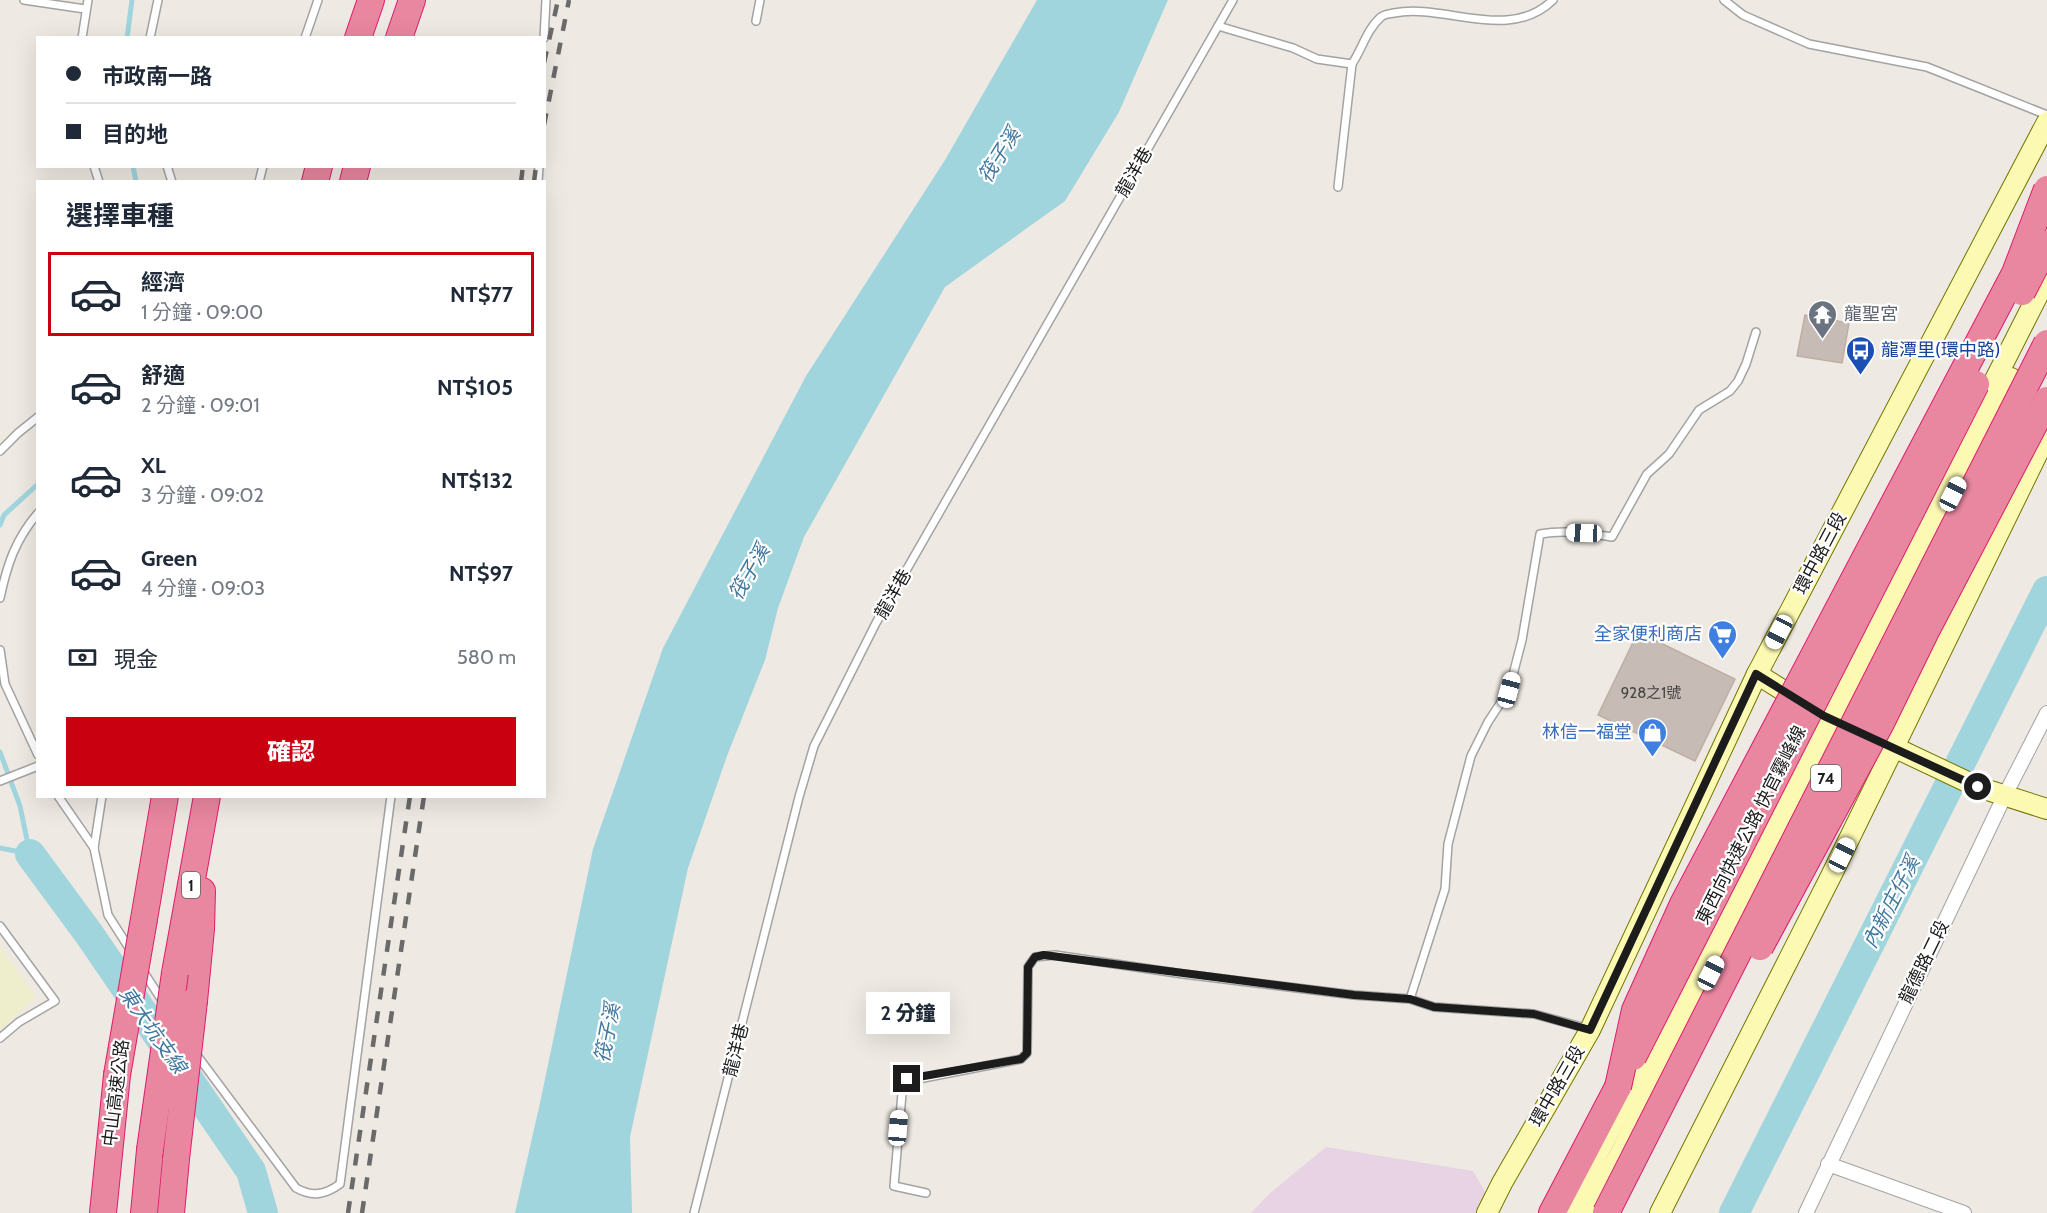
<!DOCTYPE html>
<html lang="zh-TW">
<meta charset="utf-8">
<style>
:root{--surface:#fff;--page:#f2f2f3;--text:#1f2937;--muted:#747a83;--line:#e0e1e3;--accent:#c90010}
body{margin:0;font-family:Cabin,"Noto Sans TC",sans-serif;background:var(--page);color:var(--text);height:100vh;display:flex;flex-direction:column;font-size:22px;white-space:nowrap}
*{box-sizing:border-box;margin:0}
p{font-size:20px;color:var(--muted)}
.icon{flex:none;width:33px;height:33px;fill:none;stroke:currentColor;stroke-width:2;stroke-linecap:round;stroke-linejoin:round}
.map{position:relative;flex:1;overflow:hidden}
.details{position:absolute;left:36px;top:180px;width:510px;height:618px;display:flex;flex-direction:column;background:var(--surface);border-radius:0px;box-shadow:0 6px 24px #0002}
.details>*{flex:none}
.top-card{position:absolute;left:36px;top:36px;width:510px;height:132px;border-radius:0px;box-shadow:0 6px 24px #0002;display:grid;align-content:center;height:132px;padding:0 30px;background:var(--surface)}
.end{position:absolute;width:27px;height:27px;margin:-14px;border:8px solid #1c1c1c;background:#fff;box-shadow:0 0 0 3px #fff}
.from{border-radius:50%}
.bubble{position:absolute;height:42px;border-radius:0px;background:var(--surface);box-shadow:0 6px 24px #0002;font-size:20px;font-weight:800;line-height:42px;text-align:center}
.car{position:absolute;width:18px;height:36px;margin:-18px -9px;border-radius:8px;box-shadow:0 0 4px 2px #0007;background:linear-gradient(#fff 24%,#345 0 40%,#fff 0 76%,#345 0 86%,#fff 0)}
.top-card b{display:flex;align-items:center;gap:21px;height:57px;font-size:22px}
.top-card b+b{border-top:2px solid var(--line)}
.top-card i{width:15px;height:15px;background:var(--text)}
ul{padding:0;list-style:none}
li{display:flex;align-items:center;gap:18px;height:84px;margin:0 12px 9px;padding:0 18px;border:3px solid transparent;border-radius:0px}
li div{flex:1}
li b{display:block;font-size:22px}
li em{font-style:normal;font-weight:800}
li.on{border-color:var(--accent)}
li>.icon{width:54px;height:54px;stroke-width:1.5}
h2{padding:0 30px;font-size:27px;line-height:72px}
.pay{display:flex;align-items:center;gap:15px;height:66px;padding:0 30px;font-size:22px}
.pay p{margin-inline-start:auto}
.cta{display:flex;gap:12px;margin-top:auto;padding:12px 30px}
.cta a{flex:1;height:69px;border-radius:0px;background:var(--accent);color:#fff;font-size:24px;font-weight:800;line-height:69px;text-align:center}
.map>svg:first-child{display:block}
.industrial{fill:#e8d3e5}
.farmland{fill:#eec}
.water{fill:#a0d5de}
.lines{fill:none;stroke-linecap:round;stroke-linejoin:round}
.stream{stroke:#a0d5de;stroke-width:5}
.river{stroke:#a0d5de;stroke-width:30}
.building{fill:#c6bbb5;stroke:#c0aea3;stroke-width:1.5}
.lane-casing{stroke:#a3a3a3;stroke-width:10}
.street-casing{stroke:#a3a3a3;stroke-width:16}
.secondary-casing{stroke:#727601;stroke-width:22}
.highway-casing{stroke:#dd1d6e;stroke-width:28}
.lane{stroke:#fff;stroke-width:7}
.street{stroke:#fff;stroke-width:14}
.secondary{stroke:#fcf9b2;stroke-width:20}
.highway{stroke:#e986a0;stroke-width:26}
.rail{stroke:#6a6a6a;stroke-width:4.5;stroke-dasharray:12 12;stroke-linecap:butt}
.highway-bridge-casing{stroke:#dd1d6e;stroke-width:28;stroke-linecap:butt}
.highway-bridge{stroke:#e986a0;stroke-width:26}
.route{stroke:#1c1c1c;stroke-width:8}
.labels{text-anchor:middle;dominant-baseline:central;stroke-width:4.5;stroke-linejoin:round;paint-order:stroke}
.number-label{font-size:15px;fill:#464442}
.shield{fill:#fff;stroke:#606060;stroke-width:1.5}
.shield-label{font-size:16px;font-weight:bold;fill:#1c1c1c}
.street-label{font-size:18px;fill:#1c1c1c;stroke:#fff}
.worship-label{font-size:18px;fill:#5b616d;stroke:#fff;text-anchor:start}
.transit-label{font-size:18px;fill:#164399;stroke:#fff;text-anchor:start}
.shop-label{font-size:18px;fill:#366cbe;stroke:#fff;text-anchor:end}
.water-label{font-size:20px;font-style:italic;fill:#41789f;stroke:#fff}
</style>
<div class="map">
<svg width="2047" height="1213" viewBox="0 0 2047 1213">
<rect width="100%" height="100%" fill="#eee9e2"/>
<!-- industrial -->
<polygon class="industrial" points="1326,1147 1473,1171 1491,1202 1486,1213 1251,1213 1269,1194"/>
<!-- farmland -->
<polygon class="farmland" points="0,946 36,997 0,1031"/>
<!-- water -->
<polygon class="water" points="1037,0 1168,0 1119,112 1065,201 945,287 804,537 778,608 765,660 727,756 688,868 630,1137 632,1213 515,1213 540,1103 593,849 663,648 806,376 945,160"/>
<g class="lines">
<!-- stream -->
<g class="stream">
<polyline points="127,38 132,0"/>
<polyline points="133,166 136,182"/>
<polyline points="0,525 4,515 38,484"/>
<polyline points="0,752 20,806 30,854 0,848"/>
</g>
<!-- river -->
<g class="river">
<polyline points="30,854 89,934 251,1171 263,1213"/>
<polyline points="1734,1213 2047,591"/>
</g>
</g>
<!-- building -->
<g class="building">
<polygon points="1805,315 1849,323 1842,363 1797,356"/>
<polygon points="1638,632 1735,679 1695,761 1598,715"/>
</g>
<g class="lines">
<defs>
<g id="lane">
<polyline points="24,0 85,9"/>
<polyline points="1724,0 1743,15 1809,44 1927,67 2047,115"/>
<polyline points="756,21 760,0"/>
<path d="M1218,26L1293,48L1317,59L1352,64C1362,49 1367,29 1381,17C1384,14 1389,14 1394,13C1445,3 1509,43 1553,0"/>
<polyline points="82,38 88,0"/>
<polyline points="150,38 158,0"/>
<polyline points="305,38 318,0"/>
<polyline points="544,38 546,0"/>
<polyline points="94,166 99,182"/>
<polyline points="167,166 172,182"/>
<polyline points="259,182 263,166"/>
<polyline points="538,182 539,166"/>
<polyline points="1338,187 1352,64"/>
<polyline points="0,451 18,433 38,417"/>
<path d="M0,598C7,565 15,540 38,513"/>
<polyline points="0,650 5,684 38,755"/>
<polyline points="0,781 38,766"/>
<polyline points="58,796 94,848 108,915 131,951"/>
<polyline points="94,848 102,796"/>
<polyline points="0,926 55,1001 19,1022 0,1038"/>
<polyline points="143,971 163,1002"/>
<path d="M1410,999L1445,889L1448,844L1471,756L1488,722L1509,690L1522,640L1540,534C1564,530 1588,533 1612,537L1647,474L1669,454L1699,410L1730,391L1738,381L1746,364L1756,332"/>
<path d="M196,1054L296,1188C312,1197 325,1195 340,1184L391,796"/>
<polyline points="926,1193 894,1186 903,1082 1021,1059 1027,1053 1028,967 1035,957 1055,955 1183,974 1354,995 1410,999 1434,1007 1534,1014 1589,1029"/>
<polyline points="694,1213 799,797 814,746 876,623 1233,0"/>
</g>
<g id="street">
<polyline points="1828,1164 1964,1213"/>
<polyline points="1806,1213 2005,795 2047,713"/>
</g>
<g id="secondary">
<polyline points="1757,674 1803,703"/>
<polyline points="1883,742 1978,787 2047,809"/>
<polyline points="1487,1213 1502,1183 1590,1030 1757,674 2047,122"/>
<polyline points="1567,1213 1819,727 2047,277"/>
<polyline points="1587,1213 1618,1158 2011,378"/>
<polyline points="1660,1213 1831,876 2047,434"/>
</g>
<g id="highway">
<polyline points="358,38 371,0"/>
<polyline points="399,38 412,0"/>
<polyline points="315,182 319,166"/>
<polyline points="353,182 357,166"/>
<polyline points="144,919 165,796"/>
<polyline points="175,973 207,796"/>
<polyline points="194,1001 201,929 202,891"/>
<polyline points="103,1213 117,1075"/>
<polyline points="144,1213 150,1150"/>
<polyline points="171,1213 176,1159"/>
<polyline points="1552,1213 1618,1087"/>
</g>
</defs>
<!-- lane casing -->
<use href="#lane" class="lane-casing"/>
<!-- street casing -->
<use href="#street" class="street-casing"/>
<!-- secondary casing -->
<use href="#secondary" class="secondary-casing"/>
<!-- highway casing -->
<use href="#highway" class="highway-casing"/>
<!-- lane -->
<use href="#lane" class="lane"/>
<!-- street -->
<use href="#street" class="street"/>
<!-- secondary -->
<use href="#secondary" class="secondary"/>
<!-- highway -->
<use href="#highway" class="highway"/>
<!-- rail -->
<g class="rail">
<polyline points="544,63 558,0"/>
<polyline points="544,125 569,0"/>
<polyline points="521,182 523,166"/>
<polyline points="534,182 536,166"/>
<polyline points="348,1213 410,796"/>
<polyline points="362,1213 424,796"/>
</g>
<defs>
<g id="highway-bridge">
<polyline points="2022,292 2047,244"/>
<polyline points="1760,947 1881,723 1925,633 2047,400"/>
<polyline points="1633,1057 1976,384"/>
<polyline points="117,1075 144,919"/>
<polyline points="1618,1087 1635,1010 1683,904 2015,273 2047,189"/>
<polyline points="150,1150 175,973"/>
<polyline points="176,1159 194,1001"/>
<polyline points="1606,1213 2047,343"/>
</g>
</defs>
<!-- highway-bridge casing -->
<use href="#highway-bridge" class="highway-bridge-casing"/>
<!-- highway-bridge -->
<use href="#highway-bridge" class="highway-bridge"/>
</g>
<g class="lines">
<!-- route -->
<polyline class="route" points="907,1079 1021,1059 1027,1053 1028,967 1035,957 1044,955 1354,995 1410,999 1434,1007 1534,1014 1590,1030 1756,674 1824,716 1978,787"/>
</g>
<!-- icons -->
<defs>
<symbol id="temple-pin" viewBox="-11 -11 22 30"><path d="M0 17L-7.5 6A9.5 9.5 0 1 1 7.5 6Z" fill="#6b7280" stroke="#fff"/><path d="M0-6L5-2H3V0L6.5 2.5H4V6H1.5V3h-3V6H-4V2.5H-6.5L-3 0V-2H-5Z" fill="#fff"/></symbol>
<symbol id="bus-pin" viewBox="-11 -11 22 30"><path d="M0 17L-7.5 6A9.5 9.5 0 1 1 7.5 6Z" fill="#1a4fb4" stroke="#fff"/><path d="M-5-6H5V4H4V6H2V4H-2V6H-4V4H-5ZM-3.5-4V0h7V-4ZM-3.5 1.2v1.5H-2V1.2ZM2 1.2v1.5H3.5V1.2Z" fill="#fff"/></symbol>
<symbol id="supermarket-pin" viewBox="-11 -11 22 30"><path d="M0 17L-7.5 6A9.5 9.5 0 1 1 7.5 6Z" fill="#3f7fe0" stroke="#fff"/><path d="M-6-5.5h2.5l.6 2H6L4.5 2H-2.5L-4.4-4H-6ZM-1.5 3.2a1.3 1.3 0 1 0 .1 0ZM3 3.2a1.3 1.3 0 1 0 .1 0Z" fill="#fff"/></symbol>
<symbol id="shop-pin" viewBox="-11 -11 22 30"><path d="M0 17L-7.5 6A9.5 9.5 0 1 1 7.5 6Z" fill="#3f7fe0" stroke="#fff"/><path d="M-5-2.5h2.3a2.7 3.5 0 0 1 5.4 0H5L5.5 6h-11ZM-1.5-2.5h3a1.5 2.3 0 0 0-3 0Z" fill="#fff"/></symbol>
</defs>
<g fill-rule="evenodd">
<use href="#temple-pin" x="1806" y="298" width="33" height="45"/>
<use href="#bus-pin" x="1844" y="334" width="33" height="45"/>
<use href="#supermarket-pin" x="1706" y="618" width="33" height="45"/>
<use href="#shop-pin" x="1636" y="716" width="33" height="45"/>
</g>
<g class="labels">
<!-- number labels -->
<g class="number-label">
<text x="1651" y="693">928之1號</text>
</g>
<!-- shield labels -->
<g class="shield">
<rect x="1811" y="765" width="30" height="26" rx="4.5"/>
<rect x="182" y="872" width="18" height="26" rx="4.5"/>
</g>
<g class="shield-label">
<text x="1826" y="778">74</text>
<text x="191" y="885">1</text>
</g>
<!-- street labels -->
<g class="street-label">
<text transform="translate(1134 172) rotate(-60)">龍洋巷</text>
<text transform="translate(1820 553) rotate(-62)">環中路三段</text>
<text transform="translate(893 594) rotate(-60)">龍洋巷</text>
<text transform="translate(1751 825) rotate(-63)">東西向快速公路 快官霧峰線</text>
<text transform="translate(1924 962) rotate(-64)">龍德路二段</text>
<text transform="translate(736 1050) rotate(-76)">龍洋巷</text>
<text transform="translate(1557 1086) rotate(-60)">環中路三段</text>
<text transform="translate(116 1093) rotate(-83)">中山高速公路</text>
</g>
<!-- worship labels -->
<g class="worship-label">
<text x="1844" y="314">龍聖宮</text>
</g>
<!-- transit labels -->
<g class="transit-label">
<text x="1881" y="350">龍潭里(環中路)</text>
</g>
<!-- shop labels -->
<g class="shop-label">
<text x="1702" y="634">全家便利商店</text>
<text x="1632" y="732">林信一福堂</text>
</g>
<!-- water labels -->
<g class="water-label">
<text transform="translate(999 155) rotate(-58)">筏子溪</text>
<text transform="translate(749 572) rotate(-60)">筏子溪</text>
<text transform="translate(1891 902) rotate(-63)">內新庄仔溪</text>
<text transform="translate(153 1030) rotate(55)">東大坑支線</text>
<text transform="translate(607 1033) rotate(-79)">筏子溪</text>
</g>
</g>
</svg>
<i class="end from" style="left:1978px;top:787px"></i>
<i class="end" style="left:907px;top:1079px"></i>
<div class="bubble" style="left:866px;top:992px;width:84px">2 分鐘</div>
<i class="car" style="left:1953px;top:494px;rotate:27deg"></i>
<i class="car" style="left:1584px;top:533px;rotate:272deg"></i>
<i class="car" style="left:1779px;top:632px;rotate:208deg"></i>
<i class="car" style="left:1509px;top:690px;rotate:15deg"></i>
<i class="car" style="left:1842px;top:855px;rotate:26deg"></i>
<i class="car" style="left:1711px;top:973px;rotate:27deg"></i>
<i class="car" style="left:898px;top:1128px;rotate:5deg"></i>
<div class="top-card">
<b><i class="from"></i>市政南一路</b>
<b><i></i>目的地</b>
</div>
<section class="details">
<h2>選擇車種</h2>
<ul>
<li class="on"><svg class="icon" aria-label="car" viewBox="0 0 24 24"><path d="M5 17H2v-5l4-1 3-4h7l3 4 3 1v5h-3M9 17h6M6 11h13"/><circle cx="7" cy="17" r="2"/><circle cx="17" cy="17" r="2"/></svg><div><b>經濟</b><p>1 分鐘 · 09:00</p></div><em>NT$77</em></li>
<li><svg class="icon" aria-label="car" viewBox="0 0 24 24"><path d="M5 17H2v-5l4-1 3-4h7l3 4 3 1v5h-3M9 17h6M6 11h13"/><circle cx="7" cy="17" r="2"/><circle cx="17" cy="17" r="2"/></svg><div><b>舒適</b><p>2 分鐘 · 09:01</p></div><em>NT$105</em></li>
<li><svg class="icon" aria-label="car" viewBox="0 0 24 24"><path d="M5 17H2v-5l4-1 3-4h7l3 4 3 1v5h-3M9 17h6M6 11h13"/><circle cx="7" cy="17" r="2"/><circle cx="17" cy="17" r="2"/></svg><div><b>XL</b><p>3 分鐘 · 09:02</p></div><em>NT$132</em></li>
<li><svg class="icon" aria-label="car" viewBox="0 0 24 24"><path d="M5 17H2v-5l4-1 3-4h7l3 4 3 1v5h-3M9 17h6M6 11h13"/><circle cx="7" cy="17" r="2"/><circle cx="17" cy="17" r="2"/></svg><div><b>Green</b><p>4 分鐘 · 09:03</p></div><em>NT$97</em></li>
</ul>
<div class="pay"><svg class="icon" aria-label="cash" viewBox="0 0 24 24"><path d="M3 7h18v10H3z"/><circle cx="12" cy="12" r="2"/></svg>現金<p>580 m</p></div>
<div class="cta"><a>確認</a></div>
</section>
</div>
